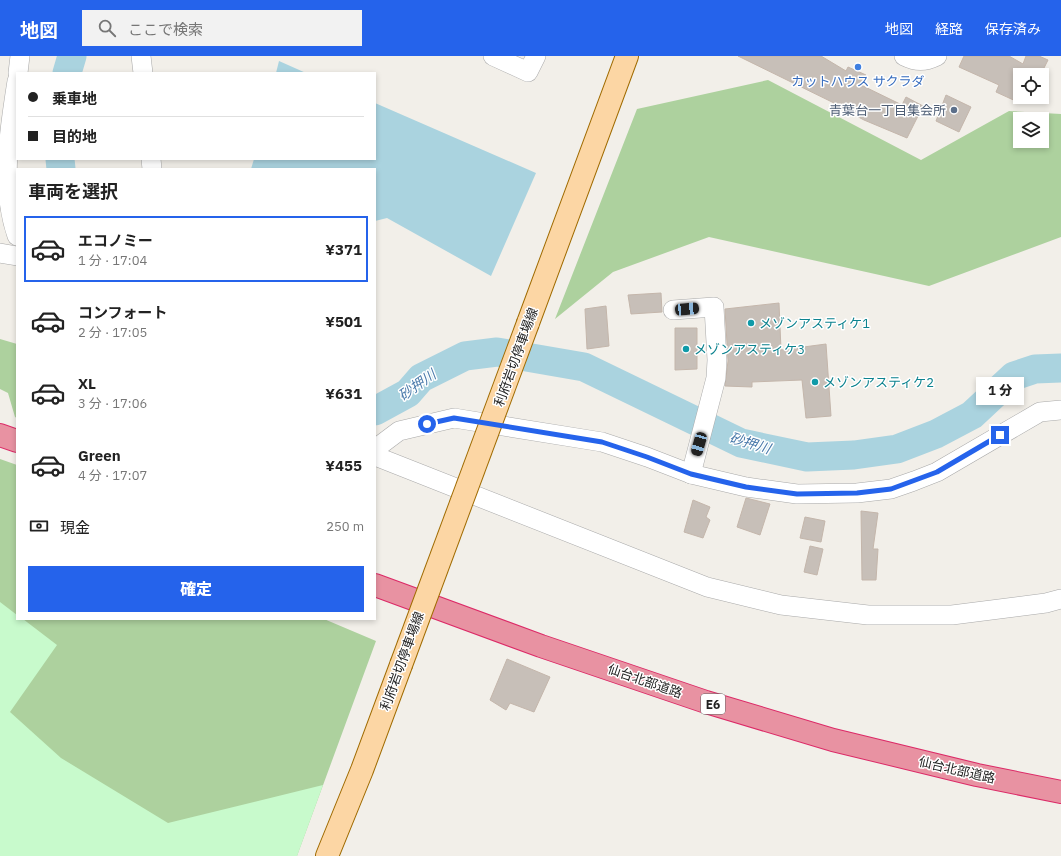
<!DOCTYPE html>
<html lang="ja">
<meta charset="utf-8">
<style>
:root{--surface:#fff;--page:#f2f2f2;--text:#222;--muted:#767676;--line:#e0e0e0;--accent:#2563eb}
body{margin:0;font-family:"IBM Plex Sans","Noto Sans JP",sans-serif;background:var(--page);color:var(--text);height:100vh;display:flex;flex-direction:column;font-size:15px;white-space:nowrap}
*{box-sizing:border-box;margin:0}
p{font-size:13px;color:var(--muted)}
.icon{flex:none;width:22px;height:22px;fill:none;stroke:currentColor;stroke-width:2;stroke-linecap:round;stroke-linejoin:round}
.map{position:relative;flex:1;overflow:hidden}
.sheet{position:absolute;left:16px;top:112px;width:360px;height:452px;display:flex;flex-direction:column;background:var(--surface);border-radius:0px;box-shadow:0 2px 6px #0003}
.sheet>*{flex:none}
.hud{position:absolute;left:16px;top:16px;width:360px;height:88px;border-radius:0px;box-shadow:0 2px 6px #0003;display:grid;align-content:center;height:88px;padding:0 12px;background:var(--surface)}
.tools{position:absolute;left:1013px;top:12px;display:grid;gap:8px}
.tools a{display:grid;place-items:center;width:36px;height:36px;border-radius:0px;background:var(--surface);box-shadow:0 2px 6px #0003;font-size:20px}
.end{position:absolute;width:18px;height:18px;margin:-9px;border:5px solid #2563eb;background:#fff;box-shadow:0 0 0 2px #fff}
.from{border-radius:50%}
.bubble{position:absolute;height:28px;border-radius:0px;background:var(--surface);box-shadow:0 2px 6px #0003;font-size:13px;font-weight:800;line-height:28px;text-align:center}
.car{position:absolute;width:12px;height:24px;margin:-12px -6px;border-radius:5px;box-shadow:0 0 3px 1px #0007;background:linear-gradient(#222 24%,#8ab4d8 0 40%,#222 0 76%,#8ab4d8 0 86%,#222 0)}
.hud b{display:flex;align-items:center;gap:14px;height:38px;font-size:15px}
.hud b+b{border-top:1px solid var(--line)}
.hud i{width:10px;height:10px;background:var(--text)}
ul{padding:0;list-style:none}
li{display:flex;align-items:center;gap:12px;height:66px;margin:0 8px 6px;padding:0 4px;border:2px solid transparent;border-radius:0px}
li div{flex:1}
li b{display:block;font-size:15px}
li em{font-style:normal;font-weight:800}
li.on{border-color:var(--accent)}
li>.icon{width:36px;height:36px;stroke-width:1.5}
h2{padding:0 12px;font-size:18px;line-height:48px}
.pay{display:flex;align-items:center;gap:10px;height:44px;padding:0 12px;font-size:15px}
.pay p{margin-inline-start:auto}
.button{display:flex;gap:8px;margin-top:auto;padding:8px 12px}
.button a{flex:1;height:46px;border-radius:0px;background:var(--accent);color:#fff;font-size:16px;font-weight:800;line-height:46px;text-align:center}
header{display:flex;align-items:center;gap:24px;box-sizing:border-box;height:56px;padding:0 20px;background:var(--accent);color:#fff}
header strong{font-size:19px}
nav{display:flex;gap:22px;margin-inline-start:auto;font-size:14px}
.search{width:280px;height:36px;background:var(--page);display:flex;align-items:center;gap:10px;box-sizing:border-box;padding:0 14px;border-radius:0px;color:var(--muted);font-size:15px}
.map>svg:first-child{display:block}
.forest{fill:#add19e;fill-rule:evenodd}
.park{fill:#c8facc}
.water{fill:#aad3df}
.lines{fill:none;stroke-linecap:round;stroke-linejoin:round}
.river{stroke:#aad3df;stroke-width:29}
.building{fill:#c7bfb8;stroke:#c4b6ab}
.minor-casing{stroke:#a9a9a9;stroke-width:20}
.major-casing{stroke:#a06b00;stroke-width:24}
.highway-casing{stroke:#dc2a67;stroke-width:24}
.minor{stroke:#fff;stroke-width:19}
.major{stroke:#fcd6a4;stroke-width:22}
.highway{stroke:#e892a2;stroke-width:22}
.major-bridge-casing{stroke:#a06b00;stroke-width:24;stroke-linecap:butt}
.major-bridge{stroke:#fcd6a4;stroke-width:22}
.route{stroke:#2563eb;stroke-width:5}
.shop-dot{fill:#3f7fe0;stroke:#fff;stroke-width:1.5}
.service-dot{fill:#5c6f8a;stroke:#fff;stroke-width:1.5}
.culture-dot{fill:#0f9aa8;stroke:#fff;stroke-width:1.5}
.labels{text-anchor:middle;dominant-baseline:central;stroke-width:3;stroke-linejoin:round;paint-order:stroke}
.shield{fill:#fff;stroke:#646464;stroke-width:1}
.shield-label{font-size:12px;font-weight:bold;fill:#222}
.shop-label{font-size:13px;fill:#366cbe;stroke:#fff}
.service-label{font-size:13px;fill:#4e5e75;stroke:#fff;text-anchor:end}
.culture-label{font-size:13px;fill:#0d838f;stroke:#fff;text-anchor:start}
.street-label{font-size:13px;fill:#222;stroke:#fff}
.water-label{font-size:14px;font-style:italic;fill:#4a7aab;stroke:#fff}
</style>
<header>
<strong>地図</strong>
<div class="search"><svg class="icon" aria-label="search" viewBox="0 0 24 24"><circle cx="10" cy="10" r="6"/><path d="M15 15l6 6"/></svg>ここで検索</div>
<nav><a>地図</a><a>経路</a><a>保存済み</a></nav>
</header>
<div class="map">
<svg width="1061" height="800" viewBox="0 0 1061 800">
<rect width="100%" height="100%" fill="#f2efe9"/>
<!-- forest -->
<g class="forest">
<path d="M768,24L921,104L1009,55L1061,58V181L929,230L709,181L613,216L555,263L637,53ZM1020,63H1042V85H1020Z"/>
<polygon points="0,283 17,288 17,362 15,361 8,337 0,333"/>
<polygon points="0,403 17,409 17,563 324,563 376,585 297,800 0,758"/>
</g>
<!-- park -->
<polygon class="park" points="0,546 17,559 17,563 23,563 57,589 10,656 61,702 168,767 323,729 297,800 0,800"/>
<!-- water -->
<g class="water">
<polygon points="279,5 306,17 276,17"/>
<polygon points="375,47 536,117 491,220 387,162 375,165 375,113 251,113 254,103 375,103"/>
</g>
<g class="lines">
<!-- river -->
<g class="river">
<polyline points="67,17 72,0"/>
<polyline points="60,103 61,113"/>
<polyline points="375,355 408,337 421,322 465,300 497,296 584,311 741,387 807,401 854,399 897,393 936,378 972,359 1014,320 1035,313 1061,312"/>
</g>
</g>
<!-- building -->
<g class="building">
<polygon points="738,0 821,0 846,15 848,11 866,19 861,29 902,49 906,41 923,50 907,82 864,64 834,48 834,47"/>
<polygon points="964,0 1009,0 1023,8 1026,0 1039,0 1048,4 1041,18 1043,19 1020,19 1020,47 996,36 999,29 959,11"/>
<polygon points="946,39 971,51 959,76 936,65"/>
<polygon points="661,237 662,256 631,258 628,239"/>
<polygon points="779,247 781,294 826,288 831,360 806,362 802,324 752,326 752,331 725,330 728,305 725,253"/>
<polygon points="606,250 609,290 587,293 585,253"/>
<polygon points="675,272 697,272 697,313 675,314"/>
<polygon points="746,442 770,448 760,479 737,471"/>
<polygon points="693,444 710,451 706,461 710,464 703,482 684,476"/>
<polygon points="861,455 878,457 873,493 878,493 876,524 862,524"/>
<polygon points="805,461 825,465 821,486 800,482"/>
<polygon points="810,490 823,493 817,519 804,516"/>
<polygon points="507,603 550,621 534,656 510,647 506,654 490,644"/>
</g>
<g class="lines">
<defs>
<g id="minor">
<polyline points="141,0 143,17"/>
<polyline points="493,0 528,16 536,0"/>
<path d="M904,0C916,6 925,6 937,0"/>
<polyline points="18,17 20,0"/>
<path d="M17,25C9,75 0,131 17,180"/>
<polyline points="151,103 152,113"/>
<polyline points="0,197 17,200"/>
<polyline points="673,254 714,251 717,304 716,322 691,418"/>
<polyline points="375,393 399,375 454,362 602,386 647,401 691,418 746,431 797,438 857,437 891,433 914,425 937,416 1040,356 1061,354"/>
<polyline points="375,400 707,531 781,549 868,559 952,559 1046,547 1061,543"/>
</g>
<g id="major">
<polyline points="528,267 627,0"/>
<polyline points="327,800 362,714 401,609"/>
</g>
<g id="highway">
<polyline points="0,379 17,385"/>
<polyline points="375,529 541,590 706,646 833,684 977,719 1061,736"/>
</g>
</defs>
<!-- minor casing -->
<use href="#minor" class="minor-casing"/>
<!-- major casing -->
<use href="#major" class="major-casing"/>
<!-- highway casing -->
<use href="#highway" class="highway-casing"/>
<!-- minor -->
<use href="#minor" class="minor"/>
<!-- major -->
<use href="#major" class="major"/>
<!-- highway -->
<use href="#highway" class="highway"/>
<defs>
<polyline id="major-bridge" points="401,609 528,267"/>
</defs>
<!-- major-bridge casing -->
<use href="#major-bridge" class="major-bridge-casing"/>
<!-- major-bridge -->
<use href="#major-bridge" class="major-bridge"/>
</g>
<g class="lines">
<!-- route -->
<polyline class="route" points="427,368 454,362 602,386 647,401 691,418 746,431 797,438 857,437 891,433 937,416 1000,379"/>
</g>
<!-- markers -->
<circle class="shop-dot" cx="858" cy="11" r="4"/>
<circle class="service-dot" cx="954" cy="54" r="4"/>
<g class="culture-dot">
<circle cx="751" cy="267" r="4"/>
<circle cx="686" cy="293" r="4"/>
<circle cx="815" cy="326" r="4"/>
</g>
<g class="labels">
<!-- shield labels -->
<rect class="shield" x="701" y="638" width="24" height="20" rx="3"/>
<g class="shield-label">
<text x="713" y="648">E6</text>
</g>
<!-- shop labels -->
<g class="shop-label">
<text x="858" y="25">カットハウス サクラダ</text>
</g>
<!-- service labels -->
<g class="service-label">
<text x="946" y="54">青葉台一丁目集会所</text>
</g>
<!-- culture labels -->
<g class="culture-label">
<text x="759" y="267">メゾンアスティケ1</text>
<text x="694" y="293">メゾンアスティケ3</text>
<text x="823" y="326">メゾンアスティケ2</text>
</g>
<!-- street labels -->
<g class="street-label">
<text transform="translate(516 301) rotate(-70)">利府岩切停車場線</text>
<text transform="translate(402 605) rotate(-70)">利府岩切停車場線</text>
<text transform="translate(645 625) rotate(19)">仙台北部道路</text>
<text transform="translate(957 714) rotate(13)">仙台北部道路</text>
</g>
<!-- water labels -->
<g class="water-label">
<text transform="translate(417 329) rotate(-35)">砂押川</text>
<text transform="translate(750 387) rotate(17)">砂押川</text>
</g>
</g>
</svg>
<div class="tools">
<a><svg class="icon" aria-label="locate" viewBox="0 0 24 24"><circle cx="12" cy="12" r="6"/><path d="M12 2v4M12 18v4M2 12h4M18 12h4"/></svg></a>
<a><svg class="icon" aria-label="layers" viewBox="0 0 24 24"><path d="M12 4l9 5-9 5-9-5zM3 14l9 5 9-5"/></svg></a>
</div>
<i class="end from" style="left:427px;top:368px"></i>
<i class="end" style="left:1000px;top:379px"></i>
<div class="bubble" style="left:976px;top:321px;width:48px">1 分</div>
<i class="car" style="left:687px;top:253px;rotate:85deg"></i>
<i class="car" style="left:699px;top:388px;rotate:196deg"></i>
<div class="hud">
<b><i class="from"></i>乗車地</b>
<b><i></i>目的地</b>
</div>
<section class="sheet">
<h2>車両を選択</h2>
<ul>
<li class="on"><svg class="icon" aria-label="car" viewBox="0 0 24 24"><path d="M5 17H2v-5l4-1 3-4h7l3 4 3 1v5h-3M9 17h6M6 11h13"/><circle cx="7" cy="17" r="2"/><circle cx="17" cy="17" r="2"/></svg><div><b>エコノミー</b><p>1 分 · 17:04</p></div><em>¥371</em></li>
<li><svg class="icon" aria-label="car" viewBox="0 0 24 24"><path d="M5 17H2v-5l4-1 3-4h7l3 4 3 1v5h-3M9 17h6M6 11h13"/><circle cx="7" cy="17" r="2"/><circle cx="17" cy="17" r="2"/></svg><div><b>コンフォート</b><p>2 分 · 17:05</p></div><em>¥501</em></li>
<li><svg class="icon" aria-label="car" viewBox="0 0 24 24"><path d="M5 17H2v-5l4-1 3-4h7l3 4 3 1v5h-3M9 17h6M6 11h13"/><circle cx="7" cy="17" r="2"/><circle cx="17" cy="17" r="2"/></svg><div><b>XL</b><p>3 分 · 17:06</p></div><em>¥631</em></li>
<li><svg class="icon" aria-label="car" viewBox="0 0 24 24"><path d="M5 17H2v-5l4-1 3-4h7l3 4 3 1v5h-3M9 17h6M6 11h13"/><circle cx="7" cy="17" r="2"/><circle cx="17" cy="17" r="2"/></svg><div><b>Green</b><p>4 分 · 17:07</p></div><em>¥455</em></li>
</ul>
<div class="pay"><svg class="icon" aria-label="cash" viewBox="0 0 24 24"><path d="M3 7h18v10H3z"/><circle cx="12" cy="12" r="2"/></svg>現金<p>250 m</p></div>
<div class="button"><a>確定</a></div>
</section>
</div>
